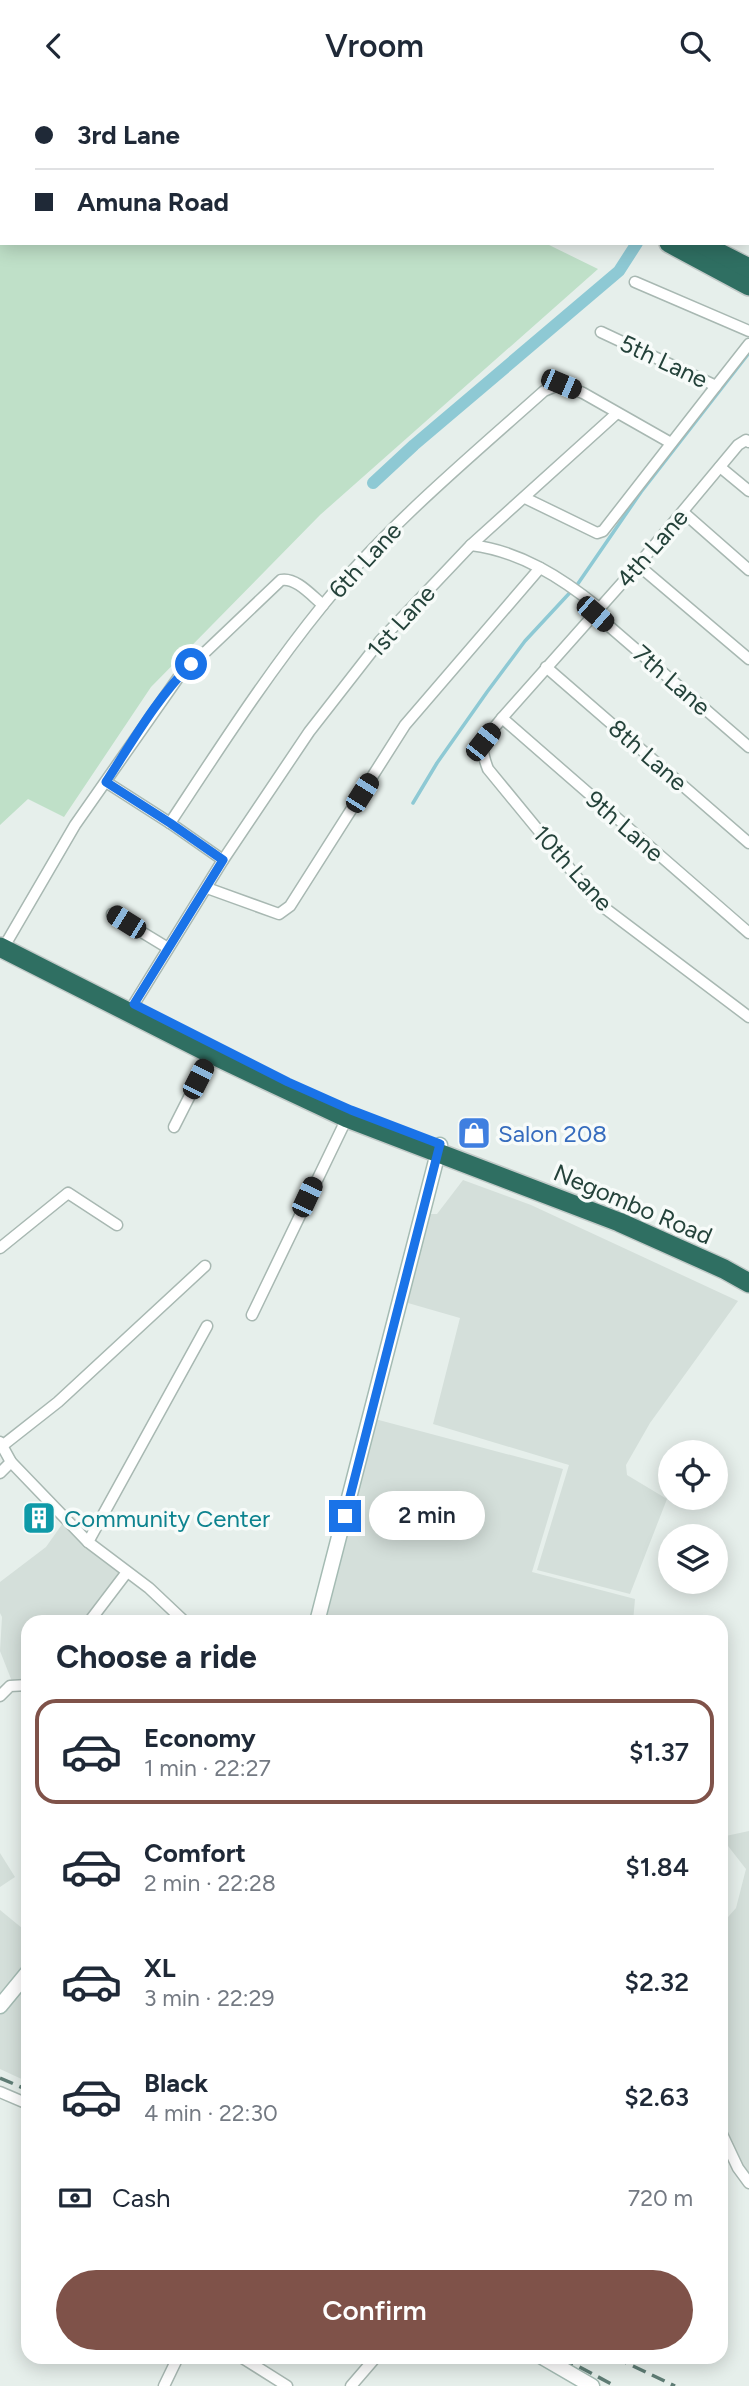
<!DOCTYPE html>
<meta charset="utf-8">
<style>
:root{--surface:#fff;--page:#f6f6f7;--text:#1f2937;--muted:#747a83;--line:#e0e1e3;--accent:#7f5249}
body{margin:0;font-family:Figtree,sans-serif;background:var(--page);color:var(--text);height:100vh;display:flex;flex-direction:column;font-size:26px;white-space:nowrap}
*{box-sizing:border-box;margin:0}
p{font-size:23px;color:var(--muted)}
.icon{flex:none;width:38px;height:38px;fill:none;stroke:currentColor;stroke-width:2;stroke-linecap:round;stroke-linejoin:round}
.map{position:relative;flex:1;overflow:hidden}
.sheet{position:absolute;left:21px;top:1524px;width:707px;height:749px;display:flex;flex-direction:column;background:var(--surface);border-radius:21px;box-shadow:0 4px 18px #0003}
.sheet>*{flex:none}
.top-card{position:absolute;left:0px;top:0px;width:749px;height:154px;box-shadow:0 4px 18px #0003;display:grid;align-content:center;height:154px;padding:0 35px;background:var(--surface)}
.tools{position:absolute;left:658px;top:1349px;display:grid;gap:14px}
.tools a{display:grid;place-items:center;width:70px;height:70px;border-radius:50%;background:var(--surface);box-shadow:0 4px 18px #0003;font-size:35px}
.end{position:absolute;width:32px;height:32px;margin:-16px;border:9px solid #1a73e8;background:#fff;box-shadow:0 0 0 4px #fff}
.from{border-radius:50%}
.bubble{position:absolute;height:49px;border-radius:24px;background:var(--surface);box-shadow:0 4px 18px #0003;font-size:23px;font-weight:600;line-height:49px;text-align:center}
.car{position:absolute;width:21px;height:42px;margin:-21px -10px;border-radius:9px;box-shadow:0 0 5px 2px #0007;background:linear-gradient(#222 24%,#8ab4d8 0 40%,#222 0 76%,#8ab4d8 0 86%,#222 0)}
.top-card b{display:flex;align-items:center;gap:24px;height:66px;font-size:26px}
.top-card b+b{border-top:2px solid var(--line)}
.top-card i{width:18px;height:18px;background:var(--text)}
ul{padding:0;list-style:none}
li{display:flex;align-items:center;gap:21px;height:105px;margin:0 14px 10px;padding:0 21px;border:4px solid transparent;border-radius:21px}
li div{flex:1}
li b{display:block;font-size:26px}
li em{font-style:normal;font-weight:600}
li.on{border-color:var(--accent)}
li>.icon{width:63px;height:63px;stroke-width:1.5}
h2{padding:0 35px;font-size:32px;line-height:84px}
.pay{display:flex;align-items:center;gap:18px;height:77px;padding:0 35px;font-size:26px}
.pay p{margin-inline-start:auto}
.cta{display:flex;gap:14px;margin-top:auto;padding:14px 35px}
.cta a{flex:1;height:80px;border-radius:42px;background:var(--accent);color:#fff;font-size:28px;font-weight:600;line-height:80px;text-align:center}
header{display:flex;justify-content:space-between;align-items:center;height:91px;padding:0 35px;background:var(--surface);font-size:32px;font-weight:600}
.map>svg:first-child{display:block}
.built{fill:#d4dfda}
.green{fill:#bfe0c8}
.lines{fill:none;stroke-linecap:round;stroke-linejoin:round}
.stream{stroke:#8ec9d4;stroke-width:3.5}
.canal{stroke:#8ec9d4;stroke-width:12}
.street-casing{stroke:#a8b8b2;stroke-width:13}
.secondary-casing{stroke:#a4bbb3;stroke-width:17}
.highway-casing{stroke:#c2cac8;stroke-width:22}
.street{stroke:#fff;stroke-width:10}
.secondary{stroke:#fff;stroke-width:14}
.highway{stroke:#2f6f62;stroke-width:19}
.rail{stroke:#5f7d75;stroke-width:3.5;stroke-dasharray:14 7;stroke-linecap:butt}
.route{stroke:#1a73e8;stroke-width:9}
.labels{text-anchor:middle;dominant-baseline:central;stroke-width:7;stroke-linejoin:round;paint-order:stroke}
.street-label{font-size:24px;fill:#24423a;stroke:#f7fbf9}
.shop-label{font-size:24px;fill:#366cbe;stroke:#f7fbf9;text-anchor:start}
.culture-label{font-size:24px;fill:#0d838f;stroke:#f7fbf9;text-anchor:start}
</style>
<header><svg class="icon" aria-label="back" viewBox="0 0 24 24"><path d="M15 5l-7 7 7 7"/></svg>Vroom<svg class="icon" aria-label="search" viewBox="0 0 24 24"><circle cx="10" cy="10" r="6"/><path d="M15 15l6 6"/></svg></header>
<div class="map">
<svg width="749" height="2295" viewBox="0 0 749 2295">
<rect width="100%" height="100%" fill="#e6efeb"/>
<!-- built -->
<g class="built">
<polygon points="463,1089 531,1114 738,1210 650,1332 626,1374 627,1384 667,1408 630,1503 537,1479 569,1374 433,1333 460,1227 401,1210 428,1123 437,1123"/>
<polygon points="375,1328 563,1378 532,1481 635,1508 633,1531 320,1531"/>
<polygon points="63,1432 120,1482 83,1531 28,1531 28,1592 13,1593 0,1560 2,1526 0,1522 0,1491 46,1456"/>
<polygon points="749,1740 749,2098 721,2050 721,1834 736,1817 746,1778 721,1746"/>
<polygon points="0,1762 15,1786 0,1796"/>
<polygon points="0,1819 28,1842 28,1869 0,1904"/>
<polygon points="28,1887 28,1991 0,1978 0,1924"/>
</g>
<!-- green -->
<g class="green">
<polygon points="99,0 226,0 230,2 98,2"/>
<polygon points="2,88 2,152 545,152 598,178 320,424 151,596 64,726 28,708 0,734 0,90"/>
</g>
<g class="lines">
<!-- stream -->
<polyline class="stream" points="413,712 437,672 487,601 525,550 577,494 641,401 749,262"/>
<!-- canal -->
<g class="canal">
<polyline points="747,53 749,51"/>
<polyline points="373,392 414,354 619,180 637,152"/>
</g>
<defs>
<g id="street">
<polyline points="635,191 749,240"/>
<polyline points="601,241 716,295 749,253"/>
<path d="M749,351L746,349L738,354L638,474L502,627C485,649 477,650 488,678L598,812L749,926"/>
<polyline points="720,376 749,400"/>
<polyline points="525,407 597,442 603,440 716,295"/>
<polyline points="683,421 749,479"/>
<path d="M471,454C520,460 562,487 599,517"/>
<polyline points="638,474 749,568"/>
<polyline points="595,523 749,656"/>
<polyline points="546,576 749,752"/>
<polyline points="502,627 749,842"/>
<polyline points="106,691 170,732 223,769"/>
<path d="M170,732C219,658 267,583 323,514C388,434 468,368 544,300L561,293L583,302L671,352"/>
<polyline points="207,797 279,823 290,815 405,634 540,477"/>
<polyline points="112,823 168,857"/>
<path d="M8,849L75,734L178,587L281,489C296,486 312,505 323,514"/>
<polyline points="134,913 223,769 309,641 380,550 471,454 616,323"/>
<polyline points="174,1036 211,963"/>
<polyline points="0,1157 68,1102 117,1134"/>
<polyline points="252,1224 347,1027"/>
<polyline points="0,1351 11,1371 88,1451 149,1497 185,1531"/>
<polyline points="2,1355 58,1311 205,1175"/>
<polyline points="0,1382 11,1371"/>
<polyline points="88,1451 207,1235"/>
<polyline points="89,1531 127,1481"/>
<polyline points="0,1605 10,1595 28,1594"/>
<polyline points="0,2001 28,2013"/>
<polyline points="721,2041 738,2077 749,2092"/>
<polyline points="241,2266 287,2295"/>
<polyline points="164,2295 178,2266"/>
<polyline points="351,2295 376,2266"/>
</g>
<g id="secondary">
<polyline points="317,1531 440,1054"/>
<polyline points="0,1915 28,1881"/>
<polyline points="542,2266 592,2295"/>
</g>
<g id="highway">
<polyline points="347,0 351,2"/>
<polyline points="380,0 384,2"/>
<polyline points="669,152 749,195"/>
<polyline points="700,152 749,177"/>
<polyline points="0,856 211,963 347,1027 619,1131 724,1178 749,1192"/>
</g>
</defs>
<!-- street casing -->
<use href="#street" class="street-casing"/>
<!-- secondary casing -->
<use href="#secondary" class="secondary-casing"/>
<!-- highway casing -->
<use href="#highway" class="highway-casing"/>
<!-- street -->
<use href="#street" class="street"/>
<!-- secondary -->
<use href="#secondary" class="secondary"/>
<!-- highway -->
<use href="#highway" class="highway"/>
<!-- rail -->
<g class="rail">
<polyline points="0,1987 28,1999"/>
<polyline points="561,2266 615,2295"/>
<polyline points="614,2266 675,2295"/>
</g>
</g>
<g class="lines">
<!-- route -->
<path class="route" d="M191,573C157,607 132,651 106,691L170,732L223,769L134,913L288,991L351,1019L440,1053L345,1425"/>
</g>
<!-- icons -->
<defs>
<symbol id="shop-square" viewBox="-11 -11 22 22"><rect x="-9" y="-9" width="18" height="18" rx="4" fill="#3f7fe0" stroke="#f7fbf9"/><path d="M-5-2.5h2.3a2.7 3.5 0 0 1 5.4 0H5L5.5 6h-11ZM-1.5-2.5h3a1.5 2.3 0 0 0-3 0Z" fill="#fff"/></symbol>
<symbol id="building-square" viewBox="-11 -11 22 22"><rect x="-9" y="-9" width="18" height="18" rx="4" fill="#0f9aa8" stroke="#f7fbf9"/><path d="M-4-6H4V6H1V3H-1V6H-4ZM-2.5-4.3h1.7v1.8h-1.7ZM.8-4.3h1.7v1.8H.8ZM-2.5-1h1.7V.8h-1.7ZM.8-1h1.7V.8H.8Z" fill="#fff"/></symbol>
</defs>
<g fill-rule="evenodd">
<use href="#shop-square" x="455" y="1023" width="38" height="38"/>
<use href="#building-square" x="20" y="1408" width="38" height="38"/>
</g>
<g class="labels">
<!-- street labels -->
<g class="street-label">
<text transform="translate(664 270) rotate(25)">5th Lane</text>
<text transform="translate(652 457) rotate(-49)">4th Lane</text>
<text transform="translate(365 469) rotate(-47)">6th Lane</text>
<text transform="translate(401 530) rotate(-48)">1st Lane</text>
<text transform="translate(672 589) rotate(41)">7th Lane</text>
<text transform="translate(648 664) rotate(41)">8th Lane</text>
<text transform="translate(625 735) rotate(41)">9th Lane</text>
<text transform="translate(573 777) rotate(48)">10th Lane</text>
<text transform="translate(633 1113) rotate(23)">Negombo Road</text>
</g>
<!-- shop labels -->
<g class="shop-label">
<text x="498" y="1042">Salon 208</text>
</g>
<!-- culture labels -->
<g class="culture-label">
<text x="64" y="1427">Community Center</text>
</g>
</g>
</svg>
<div class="tools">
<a><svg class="icon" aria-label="locate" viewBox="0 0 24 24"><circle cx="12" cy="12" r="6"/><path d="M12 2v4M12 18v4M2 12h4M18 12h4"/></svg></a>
<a><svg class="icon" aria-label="layers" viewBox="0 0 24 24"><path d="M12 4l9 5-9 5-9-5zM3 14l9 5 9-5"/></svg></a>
</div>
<i class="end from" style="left:191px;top:573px"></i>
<i class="end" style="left:345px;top:1425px"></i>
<div class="bubble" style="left:369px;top:1400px;width:116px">2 min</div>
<i class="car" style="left:561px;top:293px;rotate:113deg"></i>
<i class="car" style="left:595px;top:523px;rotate:131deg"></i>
<i class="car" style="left:483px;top:651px;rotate:38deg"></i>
<i class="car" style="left:362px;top:702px;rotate:32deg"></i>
<i class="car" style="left:126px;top:831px;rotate:302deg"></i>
<i class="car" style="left:198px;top:988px;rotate:27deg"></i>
<i class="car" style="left:307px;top:1106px;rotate:25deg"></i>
<div class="top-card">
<b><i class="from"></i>3rd Lane</b>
<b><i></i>Amuna Road</b>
</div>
<section class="sheet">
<h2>Choose a ride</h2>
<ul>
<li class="on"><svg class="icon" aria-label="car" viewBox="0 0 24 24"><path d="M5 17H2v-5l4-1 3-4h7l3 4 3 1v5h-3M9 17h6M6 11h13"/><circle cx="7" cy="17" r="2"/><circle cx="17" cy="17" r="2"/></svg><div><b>Economy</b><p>1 min · 22:27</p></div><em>$1.37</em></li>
<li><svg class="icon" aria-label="car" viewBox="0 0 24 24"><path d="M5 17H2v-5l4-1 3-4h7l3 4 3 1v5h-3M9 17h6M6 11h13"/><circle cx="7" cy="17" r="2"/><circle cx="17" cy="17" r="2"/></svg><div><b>Comfort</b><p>2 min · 22:28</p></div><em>$1.84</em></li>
<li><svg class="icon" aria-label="car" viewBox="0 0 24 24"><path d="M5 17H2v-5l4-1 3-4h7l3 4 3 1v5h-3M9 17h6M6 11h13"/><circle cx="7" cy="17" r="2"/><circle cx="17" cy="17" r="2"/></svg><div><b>XL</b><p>3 min · 22:29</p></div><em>$2.32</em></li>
<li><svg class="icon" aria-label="car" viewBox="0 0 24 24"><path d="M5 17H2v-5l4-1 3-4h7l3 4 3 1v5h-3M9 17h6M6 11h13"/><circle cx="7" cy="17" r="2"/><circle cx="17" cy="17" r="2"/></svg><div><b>Black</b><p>4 min · 22:30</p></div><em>$2.63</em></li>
</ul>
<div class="pay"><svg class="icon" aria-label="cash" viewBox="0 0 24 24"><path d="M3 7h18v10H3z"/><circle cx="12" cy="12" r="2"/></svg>Cash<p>720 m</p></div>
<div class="cta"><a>Confirm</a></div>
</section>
</div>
